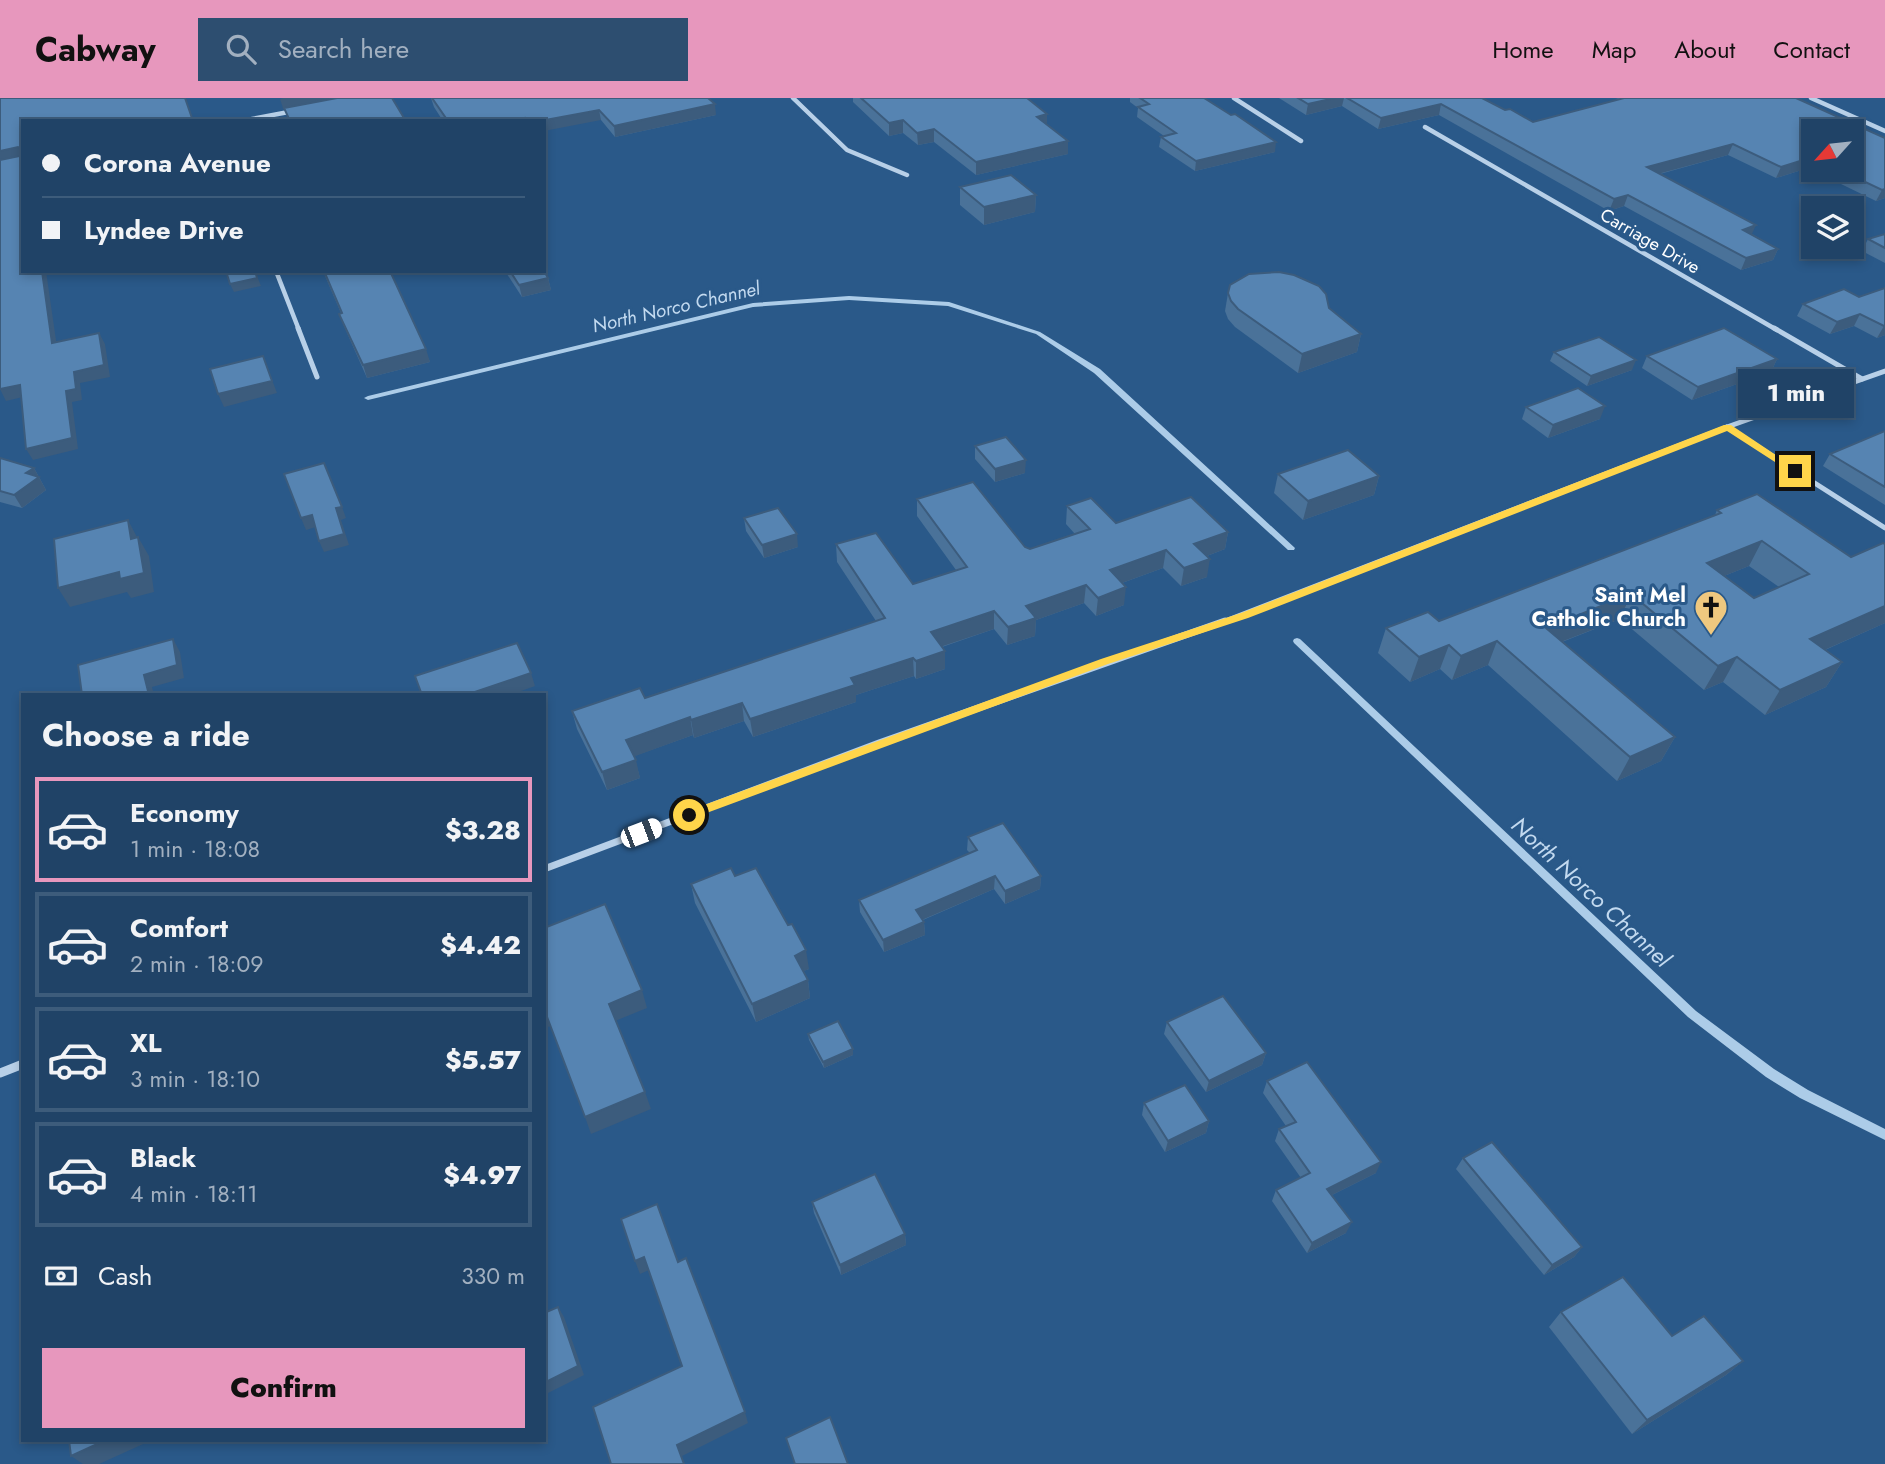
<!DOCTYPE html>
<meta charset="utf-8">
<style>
:root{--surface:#204367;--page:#2d4e70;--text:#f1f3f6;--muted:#a2b0c0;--line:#3d5c7b;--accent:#e797bd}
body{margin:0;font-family:Jost,sans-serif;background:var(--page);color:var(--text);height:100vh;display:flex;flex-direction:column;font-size:26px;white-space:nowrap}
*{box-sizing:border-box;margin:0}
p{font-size:23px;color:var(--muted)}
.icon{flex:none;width:38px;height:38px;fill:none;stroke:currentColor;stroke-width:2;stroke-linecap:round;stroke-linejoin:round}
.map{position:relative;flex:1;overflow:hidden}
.details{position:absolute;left:21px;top:595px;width:525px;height:749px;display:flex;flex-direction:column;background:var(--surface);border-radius:0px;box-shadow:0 4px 10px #0003,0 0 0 2px var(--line)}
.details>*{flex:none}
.banner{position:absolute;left:21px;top:21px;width:525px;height:154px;border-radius:0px;box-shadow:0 4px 10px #0003,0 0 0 2px var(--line);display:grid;align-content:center;height:154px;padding:0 21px;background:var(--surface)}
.needle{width:46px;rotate:243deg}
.buttons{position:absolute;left:1801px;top:21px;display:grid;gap:14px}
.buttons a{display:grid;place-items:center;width:63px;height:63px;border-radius:0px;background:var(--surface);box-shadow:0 4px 10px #0003,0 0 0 2px var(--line);font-size:35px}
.end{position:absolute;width:32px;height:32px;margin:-16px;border:9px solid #ffd54a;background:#111;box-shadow:0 0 0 4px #111}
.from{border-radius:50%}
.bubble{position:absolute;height:49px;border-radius:0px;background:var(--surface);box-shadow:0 4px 10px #0003,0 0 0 2px var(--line);font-size:23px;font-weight:800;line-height:49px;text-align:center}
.car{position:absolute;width:21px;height:42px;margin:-21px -10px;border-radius:9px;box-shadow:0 0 5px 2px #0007;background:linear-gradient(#fff 24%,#345 0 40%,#fff 0 76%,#345 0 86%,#fff 0)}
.banner b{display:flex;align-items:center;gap:24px;height:66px;font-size:26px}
.banner b+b{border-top:2px solid var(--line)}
.banner i{width:18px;height:18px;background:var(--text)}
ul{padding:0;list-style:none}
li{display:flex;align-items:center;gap:21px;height:105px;margin:0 14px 10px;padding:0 7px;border:4px solid var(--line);border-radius:0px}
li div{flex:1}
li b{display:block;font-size:26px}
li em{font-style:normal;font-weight:800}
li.current{border-color:var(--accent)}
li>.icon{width:63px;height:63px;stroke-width:1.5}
h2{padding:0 21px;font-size:32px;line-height:84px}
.pay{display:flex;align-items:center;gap:18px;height:77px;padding:0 21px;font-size:26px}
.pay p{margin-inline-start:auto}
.primary-button{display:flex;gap:14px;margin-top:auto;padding:14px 21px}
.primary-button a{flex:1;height:80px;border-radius:0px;background:var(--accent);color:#111;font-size:28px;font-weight:800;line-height:80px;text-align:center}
header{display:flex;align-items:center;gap:42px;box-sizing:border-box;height:98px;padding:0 35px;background:var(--accent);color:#111}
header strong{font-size:33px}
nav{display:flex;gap:38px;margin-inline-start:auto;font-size:24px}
.search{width:490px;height:63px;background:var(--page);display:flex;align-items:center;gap:18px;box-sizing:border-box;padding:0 24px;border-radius:0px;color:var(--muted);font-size:26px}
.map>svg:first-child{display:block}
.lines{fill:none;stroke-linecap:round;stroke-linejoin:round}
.stream{fill:#accce8;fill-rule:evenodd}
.street-far3{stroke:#b8d0e8;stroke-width:4.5}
.street-far2{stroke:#b8d0e8;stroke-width:5}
.street-far1{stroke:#b8d0e8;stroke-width:7}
.street{stroke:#b8d0e8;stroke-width:9}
.wall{fill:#4a7299;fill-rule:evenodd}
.shaded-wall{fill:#3c5c7d}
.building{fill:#5684b2;stroke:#3c5c7d;stroke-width:2;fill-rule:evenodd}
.route{fill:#ffd54a}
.labels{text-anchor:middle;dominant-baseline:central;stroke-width:6;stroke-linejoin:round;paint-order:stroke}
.far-street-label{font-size:18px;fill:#fff;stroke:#2a5989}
.far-water-label{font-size:19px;font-style:italic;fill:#c3daf0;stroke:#2a5989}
.poi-label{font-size:21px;font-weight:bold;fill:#fff;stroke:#2a5989;text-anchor:end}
.water-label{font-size:23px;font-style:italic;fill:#c3daf0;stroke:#2a5989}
</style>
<header>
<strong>Cabway</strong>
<div class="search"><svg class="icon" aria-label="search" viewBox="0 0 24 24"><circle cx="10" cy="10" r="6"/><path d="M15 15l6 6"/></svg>Search here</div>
<nav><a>Home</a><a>Map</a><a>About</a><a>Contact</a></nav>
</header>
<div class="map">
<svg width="1885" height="1366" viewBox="0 0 1885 1366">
<rect width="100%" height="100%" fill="#2a5989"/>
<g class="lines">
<!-- stream -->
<g class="stream">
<polygon points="849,198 949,204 1040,234 1100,271 1295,450 1294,452 1288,452 1094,275 1036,236 948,208 849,202 753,209 368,302 364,300 368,298 753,205"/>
<polygon points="1297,540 1300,541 1696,913 1774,971 1808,992 1885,1031 1885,1042 1800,1000 1766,979 1688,919 1294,545 1293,543 1294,541"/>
</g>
<!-- street-far3 -->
<g class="street-far3">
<polyline points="793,0 847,52 907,77"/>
<polyline points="1234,0 1301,43"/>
<polyline points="1811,0 1885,33"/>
<polyline points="241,23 294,13"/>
<polyline points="1425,29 1777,232"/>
<polyline points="276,173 299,232"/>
</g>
<!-- street-far2 -->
<g class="street-far2">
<polyline points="298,230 317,279"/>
<polyline points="1774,230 1862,281"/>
<polyline points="1727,329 1885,430"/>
<polyline points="1220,525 1727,329 1885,273"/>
</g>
<!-- street-far1 -->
<polyline class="street-far1" points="544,771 879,645 1225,523"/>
<!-- street -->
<polyline class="street" points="0,975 23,966"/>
</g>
<!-- wall -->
<g class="wall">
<polygon points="431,0 716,17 615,39 601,22 443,23 434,9"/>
<polygon points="853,0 1027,0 1047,16 1047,27 1068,43 1068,56 976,77 934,44 918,47 903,35 889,38 853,4"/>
<polygon points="1130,0 1204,0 1275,54 1195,73 1159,49 1161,39 1164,38 1137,19 1138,10 1130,4"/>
<path d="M1279,0H1482L1505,12L1533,24L1619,1L1616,0H1796L1885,40V100L1876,103L1808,70L1776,80L1728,57L1660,76L1752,136L1778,151L1773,162L1741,172L1624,108L1609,113L1439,17L1378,31L1342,8L1306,17ZM1813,33L1852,72H1813Z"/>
<polygon points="960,89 1036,97 1035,114 984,127 960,107"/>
<polygon points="1885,136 1885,165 1862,153 1868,141"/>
<polygon points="323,173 390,173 430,264 367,280 344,228 339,216 341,215"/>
<polygon points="505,173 544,173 548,180 551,192 522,199"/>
<polygon points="1885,190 1885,237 1877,240 1854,228 1830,236 1797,218 1803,206 1859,199"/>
<polygon points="1228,195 1329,210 1361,236 1357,254 1298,275 1235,229 1228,221 1225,213"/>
<polygon points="1554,254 1632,272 1587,288 1550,263"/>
<polygon points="1647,258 1777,261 1771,274 1692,302 1642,270"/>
<polygon points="1526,309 1600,321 1548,340 1522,321"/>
<polygon points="1885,333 1885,407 1823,368 1830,356"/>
<polygon points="975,348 1025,375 995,384 975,361"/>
<polygon points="0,360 34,370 46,392 22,410 0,404"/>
<polygon points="1278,376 1379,378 1374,397 1303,422 1274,395"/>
<polygon points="917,401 1030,451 1075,436 1066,426 1067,408 1116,425 1228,434 1225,451 1207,458 1207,479 1181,488 1163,470 1122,485 1124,507 1096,518 1084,505 1036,522 1035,538 1007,547 994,531 942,549 945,553 945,571 916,581 914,578 856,597 856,604 753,639 744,623 694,640 693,637 634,658 640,680 607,692 577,631 572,613 645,600 876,523 837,464 836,446 913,486 956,472 917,418"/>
<path d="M1717,412L1851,459L1885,446V525L1825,552L1842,564L1826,589L1765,617L1723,584L1704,592L1620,521L1562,544L1675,639L1661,663L1617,683L1488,567L1452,582L1440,571L1410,584L1378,555L1386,530L1439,523L1715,417ZM1749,468L1779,489L1754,500L1724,478Z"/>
<polygon points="744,420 798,449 764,460 746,433"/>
<polygon points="968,739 1041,778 1040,791 1005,806 994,791 923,822 924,824 925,837 884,854 860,814 859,802 970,755 967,752"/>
<polygon points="735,778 809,871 803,873 808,882 810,900 756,924 695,805 691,786"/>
<polygon points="1167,924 1266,955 1262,967 1206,994 1164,936"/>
<polygon points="808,936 853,951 853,957 824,970 809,942"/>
<polygon points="1267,983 1376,1075 1332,1097 1346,1135 1307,1155 1272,1103 1276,1092 1301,1080 1275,1043 1279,1031 1286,1028 1263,995"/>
<polygon points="1144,1005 1209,1023 1206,1035 1165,1054 1142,1017"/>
<polygon points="1463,1060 1582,1149 1574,1159 1544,1177 1456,1071"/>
<polygon points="812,1104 905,1136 906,1147 841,1177 814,1115"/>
<polygon points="1561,1214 1672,1238 1743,1263 1726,1277 1632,1336 1549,1229"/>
</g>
<!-- shaded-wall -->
<g class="shaded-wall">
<polygon points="283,0 340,0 283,10 280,1"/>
<polygon points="1335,0 1344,0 1342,8 1306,17 1308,6"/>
<polygon points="715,6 716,17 615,39 614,28"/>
<polygon points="1441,6 1439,17 1378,31 1381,20"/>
<polygon points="599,12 601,22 544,33 544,23 540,23"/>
<polygon points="1047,16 1047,29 1037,19"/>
<polygon points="404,20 404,23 388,23"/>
<polygon points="903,22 903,35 889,38 889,25"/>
<polygon points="934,31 934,44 918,47 917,35"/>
<polygon points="1068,43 1068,56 976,77 976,64"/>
<polygon points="1276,44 1275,54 1195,73 1196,63"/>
<polygon points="1733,46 1728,57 1643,80 1647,69"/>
<polygon points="18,49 23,59 0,64 0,53"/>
<polygon points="1813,59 1808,70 1776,80 1781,69"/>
<polygon points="1885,91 1885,100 1876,103 1882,92"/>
<polygon points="1036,97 1035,114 984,127 984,109"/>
<polygon points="1628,97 1624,108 1609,113 1614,101"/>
<polygon points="1756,127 1751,138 1743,132"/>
<polygon points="1778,151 1773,162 1741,172 1746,160"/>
<polygon points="42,173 46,173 58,256 52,245"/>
<polygon points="255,173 261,188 234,194 230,186"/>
<polygon points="548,180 551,192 522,199 519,187"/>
<polygon points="1860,216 1854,228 1830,236 1837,224"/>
<polygon points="1884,228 1885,228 1885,237 1877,240"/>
<polygon points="99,235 105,246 110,279 80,285 82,302 72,304 78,351 33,362 26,351 66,293 74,274"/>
<polygon points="1361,236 1357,254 1298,275 1302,256"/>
<polygon points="426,251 430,264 367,280 363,267"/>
<polygon points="263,258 277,295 224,309 218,296"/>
<polygon points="1777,261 1771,274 1692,302 1698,289"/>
<polygon points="1636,262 1632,272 1587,288 1591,278"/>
<polygon points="20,287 27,298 6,303 0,291"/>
<polygon points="1605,308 1600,321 1548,340 1553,327"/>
<polygon points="1026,362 1025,375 995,384 995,371"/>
<polygon points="34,370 46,392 22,410 14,397 26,375"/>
<polygon points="1379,378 1374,397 1303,422 1308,403"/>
<polygon points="342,409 346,420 341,422 349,447 324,454 319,443 336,410"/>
<polygon points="312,417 316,429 306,432 301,420"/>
<polygon points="128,422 138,441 131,441"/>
<polygon points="1228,434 1225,451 1191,464 1194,446"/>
<polygon points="797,436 798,449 764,460 762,447"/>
<polygon points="138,439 149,458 154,494 131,500 127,494 70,509 58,490"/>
<polygon points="1762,443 1749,468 1694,490 1707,465"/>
<polygon points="1166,452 1163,470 1108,490 1110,472"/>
<polygon points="1210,461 1207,479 1181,488 1184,470"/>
<polygon points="1086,487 1084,505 1036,522 1035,538 1007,547 1008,529 1026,508"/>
<polygon points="1126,489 1124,507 1096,518 1098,500"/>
<polygon points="1631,496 1620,521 1535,554 1546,530"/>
<polygon points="1885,508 1885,525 1795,565 1810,541"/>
<polygon points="994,513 994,531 931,552 931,534"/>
<polygon points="173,541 180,554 184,580 152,589 154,597 149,597 144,577"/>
<polygon points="1497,543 1488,567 1452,582 1461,558"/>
<polygon points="1449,547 1440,571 1410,584 1419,559"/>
<polygon points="945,553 945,571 916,581 916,563"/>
<polygon points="1737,559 1723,584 1704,592 1718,568"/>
<polygon points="913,560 914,578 856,597 856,604 753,639 750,621 851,580"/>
<polygon points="1842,564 1826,589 1765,617 1780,592"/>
<polygon points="531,575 535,588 510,597 466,597"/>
<polygon points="742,605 744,623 694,640 691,622"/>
<polygon points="690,619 693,637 630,660 626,642"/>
<polygon points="1675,639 1661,663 1617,683 1630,659"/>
<polygon points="636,662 640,680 607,692 602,674"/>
<polygon points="995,778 994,791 917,824 916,812"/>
<polygon points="1041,778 1040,791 1005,806 1005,793"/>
<polygon points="924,824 925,837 884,854 883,842"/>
<polygon points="806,852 809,871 797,876 795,858"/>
<polygon points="808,882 810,900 756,924 752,906"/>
<polygon points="642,892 647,910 615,923 609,906"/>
<polygon points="544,911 551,928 544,930"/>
<polygon points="853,951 853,957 824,970 823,964"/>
<polygon points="1266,955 1262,967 1206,994 1209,983"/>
<polygon points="645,994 651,1011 591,1036 585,1019"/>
<polygon points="1209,1023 1206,1035 1165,1054 1168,1043"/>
<polygon points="1381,1064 1376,1075 1322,1102 1327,1091"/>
<polygon points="1352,1124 1346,1135 1307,1155 1312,1145"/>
<polygon points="905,1136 906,1147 841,1177 840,1167"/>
<polygon points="1582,1149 1574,1159 1544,1177 1552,1167"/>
<polygon points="644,1159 649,1172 640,1176 635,1163"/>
<polygon points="558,1209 564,1219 584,1277 544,1297 544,1285"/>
<polygon points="1743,1263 1726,1277 1632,1336 1647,1322"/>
<polygon points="745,1314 748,1325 682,1358 685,1366 684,1366 677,1347"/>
<polygon points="106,1342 152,1342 99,1366 83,1366 71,1358"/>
</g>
<!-- building -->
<g class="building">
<polygon points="0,0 185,0 193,23 23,23 23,173 42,173 52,245 99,235 104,267 74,274 76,291 66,293 72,340 26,351 20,287 0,291 0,62 20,58 22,52 18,49 0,53"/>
<polygon points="337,0 392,0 404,20 388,23 290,23 284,10"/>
<polygon points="432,0 708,0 715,6 614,28 599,12 540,23 527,23 525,20 513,23 448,23"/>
<polygon points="861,0 1027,0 1047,16 1037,19 1068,43 976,64 934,31 917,35 903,22 889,25"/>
<polygon points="1140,0 1204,0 1231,17 1235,16 1276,44 1196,63 1161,39 1176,35 1138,9 1149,6"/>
<polygon points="1298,0 1335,0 1308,6"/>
<polygon points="1347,0 1482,0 1505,12 1510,11 1533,24 1624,0 1796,0 1885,40 1885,91 1882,92 1840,72 1852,72 1852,33 1813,33 1813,59 1781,69 1733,46 1647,69 1756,127 1743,132 1778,151 1746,160 1628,97 1614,101 1441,6 1381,20"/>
<polygon points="1011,77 1036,97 984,109 960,89"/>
<polygon points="1885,136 1885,150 1868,141"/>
<polygon points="226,173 255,173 257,180 230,186"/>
<polygon points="324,173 390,173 426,251 363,267 339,216 342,215"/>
<polygon points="510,173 544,173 548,180 519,187"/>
<polygon points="1279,174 1294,177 1319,188 1326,196 1329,210 1361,236 1302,256 1238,211 1231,203 1228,195 1230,187 1249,176"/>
<polygon points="1885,190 1885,228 1884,228 1860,216 1837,224 1803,206 1844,191 1859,199"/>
<polygon points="1724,230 1777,261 1698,289 1647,258"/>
<polygon points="1599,239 1636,262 1591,278 1554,254"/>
<polygon points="263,258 272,283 218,296 210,271"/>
<polygon points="1578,290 1605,308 1553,327 1526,309"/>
<polygon points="1885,333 1885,389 1830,356"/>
<polygon points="1006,339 1026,362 995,371 975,348"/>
<polygon points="1348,352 1379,378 1308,403 1278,376"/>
<polygon points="0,360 34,370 26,375 39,379 14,397 0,393"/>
<polygon points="324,365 342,409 336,410 344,436 319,443 312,417 301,420 284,376"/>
<polygon points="973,384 1025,449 1030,451 1090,431 1067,408 1091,400 1116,425 1191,399 1228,434 1194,446 1210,461 1184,470 1166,452 1110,472 1126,489 1098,500 1086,487 1026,508 1036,520 1008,529 994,513 931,534 945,553 916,563 913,560 851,580 855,587 750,621 742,605 691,622 690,619 626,642 636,662 602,674 572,613 640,590 645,600 885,520 836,446 876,435 913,486 967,469 917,401"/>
<path d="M1757,396L1851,459L1883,445L1885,446V508L1810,541L1842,564L1780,592L1737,559L1718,568L1631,496L1546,530L1675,639L1630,659L1497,543L1461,558L1449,547L1419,559L1386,530L1428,514L1439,523L1721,415L1717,412ZM1762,443L1809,476L1754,500L1707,465Z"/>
<polygon points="778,410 797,436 762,447 744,420"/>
<polygon points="128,422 131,441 138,439 144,475 120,481 119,474 58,490 54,441"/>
<polygon points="173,541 177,567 144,577 149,597 82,597 78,567"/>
<polygon points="517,545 531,575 466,597 422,597 415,578"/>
<polygon points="1003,725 1041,778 1005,793 995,778 916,812 924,824 883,842 859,802 977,752 968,739"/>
<polygon points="731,770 735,778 756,770 788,827 792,826 806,852 795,858 808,882 752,906 691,786"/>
<polygon points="605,806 642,892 609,906 645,994 585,1019 544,911 544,830"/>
<polygon points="1223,898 1266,955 1209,983 1167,924"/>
<polygon points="838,923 853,951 823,964 808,936"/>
<polygon points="1307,964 1381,1064 1327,1091 1352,1124 1312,1145 1276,1092 1310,1075 1279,1031 1296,1024 1267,983"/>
<polygon points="1185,987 1209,1023 1168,1043 1144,1005"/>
<polygon points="1492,1044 1582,1149 1552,1167 1463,1060"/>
<polygon points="875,1076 905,1136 840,1167 812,1104"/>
<polygon points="657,1106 678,1164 686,1160 745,1314 677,1347 684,1366 611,1366 593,1309 682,1268 644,1159 635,1163 621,1121"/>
<polygon points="1623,1179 1672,1238 1704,1218 1743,1263 1647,1322 1561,1214"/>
<polygon points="558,1209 578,1268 544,1285 544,1215"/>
<polygon points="830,1319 848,1366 795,1366 786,1340"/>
<polygon points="69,1342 106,1342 71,1358"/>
</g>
<!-- route -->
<polygon class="route" points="1724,327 1731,327 1800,373 1792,375 1727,333 1248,520 1108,566 693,720 689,721 683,717 685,714 1101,561 1241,515"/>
<!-- icons -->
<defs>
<symbol id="church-pin" viewBox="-11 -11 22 30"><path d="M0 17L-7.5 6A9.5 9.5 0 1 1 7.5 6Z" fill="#efc87f" stroke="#2a5989"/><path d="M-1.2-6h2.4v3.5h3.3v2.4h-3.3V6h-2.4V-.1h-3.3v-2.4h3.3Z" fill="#111"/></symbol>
</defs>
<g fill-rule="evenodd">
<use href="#church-pin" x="1692" y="490" width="38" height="52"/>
</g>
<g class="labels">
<!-- far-street labels -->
<g class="far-street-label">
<text transform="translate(1650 143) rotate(30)">Carriage Drive</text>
</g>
<!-- far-water labels -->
<g class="far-water-label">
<text transform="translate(676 209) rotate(-13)">North Norco Channel</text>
</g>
<!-- poi labels -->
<g class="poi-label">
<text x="1686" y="497">Saint Mel<tspan x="1686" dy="24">Catholic Church</tspan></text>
</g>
<!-- water labels -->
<g class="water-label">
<text transform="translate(1591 794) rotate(43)">North Norco Channel</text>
</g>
</g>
</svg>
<div class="buttons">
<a><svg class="needle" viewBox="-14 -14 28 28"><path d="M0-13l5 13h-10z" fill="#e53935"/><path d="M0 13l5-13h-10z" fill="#a2b0c0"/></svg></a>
<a><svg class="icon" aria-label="layers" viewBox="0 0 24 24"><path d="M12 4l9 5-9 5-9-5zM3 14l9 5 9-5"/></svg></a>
</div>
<i class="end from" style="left:689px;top:717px"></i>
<i class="end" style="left:1795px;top:373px"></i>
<div class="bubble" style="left:1738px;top:271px;width:116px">1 min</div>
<i class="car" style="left:641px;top:735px;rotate:69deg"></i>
<div class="banner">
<b><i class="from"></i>Corona Avenue</b>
<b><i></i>Lyndee Drive</b>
</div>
<section class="details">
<h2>Choose a ride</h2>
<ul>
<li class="current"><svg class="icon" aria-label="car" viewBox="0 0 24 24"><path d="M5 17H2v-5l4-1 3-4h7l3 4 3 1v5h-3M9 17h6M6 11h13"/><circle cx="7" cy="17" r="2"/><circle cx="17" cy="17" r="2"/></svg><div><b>Economy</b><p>1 min · 18:08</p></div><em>$3.28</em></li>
<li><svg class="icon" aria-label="car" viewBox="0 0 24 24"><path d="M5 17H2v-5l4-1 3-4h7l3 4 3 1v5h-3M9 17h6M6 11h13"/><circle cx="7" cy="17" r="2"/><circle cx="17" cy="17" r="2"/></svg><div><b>Comfort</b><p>2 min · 18:09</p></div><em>$4.42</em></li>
<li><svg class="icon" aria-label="car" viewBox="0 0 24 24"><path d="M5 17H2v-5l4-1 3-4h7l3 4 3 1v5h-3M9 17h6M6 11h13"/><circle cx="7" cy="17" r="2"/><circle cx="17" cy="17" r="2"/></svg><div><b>XL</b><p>3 min · 18:10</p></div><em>$5.57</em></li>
<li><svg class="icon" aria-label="car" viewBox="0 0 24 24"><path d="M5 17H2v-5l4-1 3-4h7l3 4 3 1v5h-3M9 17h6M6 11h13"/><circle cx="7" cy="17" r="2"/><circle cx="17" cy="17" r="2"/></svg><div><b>Black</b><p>4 min · 18:11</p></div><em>$4.97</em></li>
</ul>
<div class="pay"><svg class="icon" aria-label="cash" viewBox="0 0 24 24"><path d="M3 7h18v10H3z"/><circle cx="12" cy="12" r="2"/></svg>Cash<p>330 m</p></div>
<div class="primary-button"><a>Confirm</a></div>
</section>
</div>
